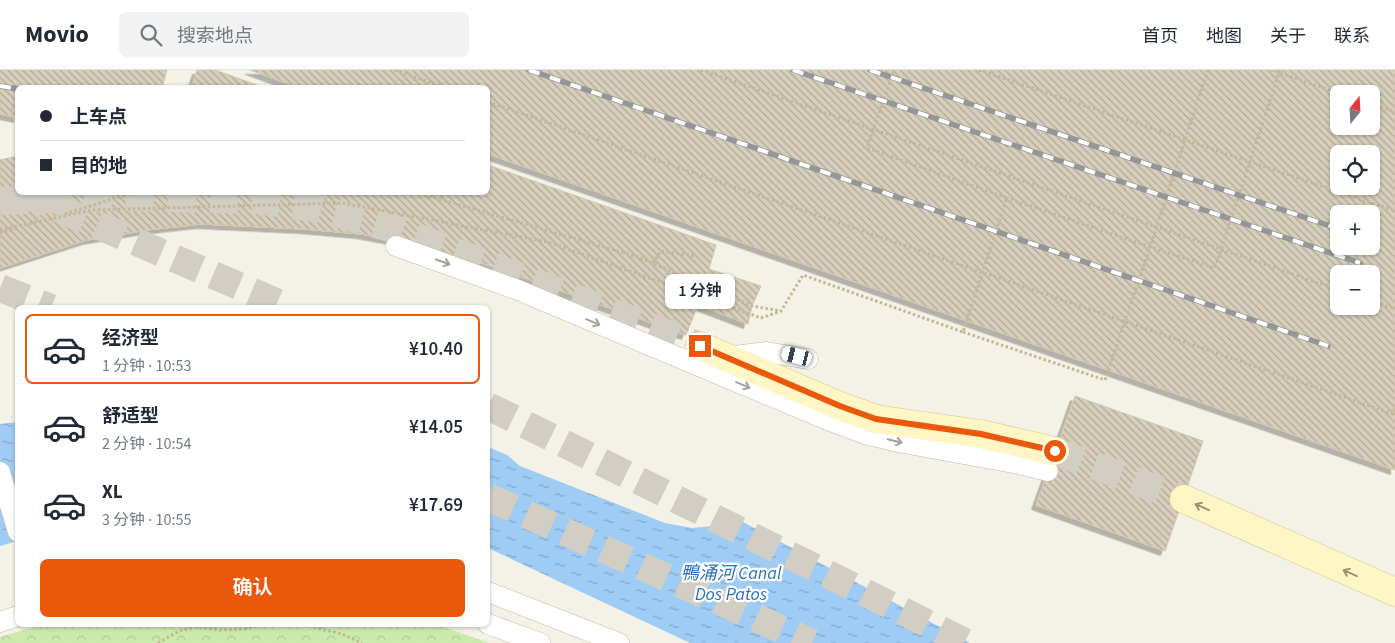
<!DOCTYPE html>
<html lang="zh">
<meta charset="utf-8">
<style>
:root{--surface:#fff;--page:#f2f2f3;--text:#1f2937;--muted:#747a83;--line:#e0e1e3;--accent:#ea580c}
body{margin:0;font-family:"Source Sans 3","Noto Sans SC",sans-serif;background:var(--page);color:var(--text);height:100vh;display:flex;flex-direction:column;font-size:19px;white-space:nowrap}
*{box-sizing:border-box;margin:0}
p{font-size:16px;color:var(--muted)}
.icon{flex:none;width:28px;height:28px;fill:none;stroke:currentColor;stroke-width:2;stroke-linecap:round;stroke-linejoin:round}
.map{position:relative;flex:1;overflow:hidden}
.details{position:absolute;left:15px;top:235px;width:475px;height:322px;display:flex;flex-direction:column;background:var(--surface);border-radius:8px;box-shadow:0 1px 4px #0004}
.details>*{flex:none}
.top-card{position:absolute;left:15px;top:15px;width:475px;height:110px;border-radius:8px;box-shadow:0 1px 4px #0004;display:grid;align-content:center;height:110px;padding:0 25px;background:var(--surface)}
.needle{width:32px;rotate:18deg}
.buttons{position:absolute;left:1330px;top:15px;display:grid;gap:10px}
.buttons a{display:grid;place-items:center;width:50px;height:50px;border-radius:8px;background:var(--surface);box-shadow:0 1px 4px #0004;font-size:25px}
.end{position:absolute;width:22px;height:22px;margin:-11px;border:6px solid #ea580c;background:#fff;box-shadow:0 0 0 2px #fff}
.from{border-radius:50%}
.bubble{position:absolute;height:35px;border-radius:8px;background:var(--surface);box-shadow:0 1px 4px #0004;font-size:16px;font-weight:600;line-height:35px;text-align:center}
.car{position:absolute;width:15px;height:30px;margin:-15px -8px;border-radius:6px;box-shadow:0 0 4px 1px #0007;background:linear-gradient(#fff 24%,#345 0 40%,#fff 0 76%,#345 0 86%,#fff 0)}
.top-card b{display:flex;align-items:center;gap:18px;height:48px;font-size:19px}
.top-card b+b{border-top:1px solid var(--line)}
.top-card i{width:12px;height:12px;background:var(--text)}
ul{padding:9px 0 0;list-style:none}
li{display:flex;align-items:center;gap:15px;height:70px;margin:0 10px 8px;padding:0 15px;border:2px solid transparent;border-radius:8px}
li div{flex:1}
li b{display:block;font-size:19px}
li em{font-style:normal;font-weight:600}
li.on{border-color:var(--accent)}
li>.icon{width:45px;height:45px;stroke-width:1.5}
.cta{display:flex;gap:10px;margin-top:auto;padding:10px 25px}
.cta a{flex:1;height:58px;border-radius:8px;background:var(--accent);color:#fff;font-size:20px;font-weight:600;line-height:58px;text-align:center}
header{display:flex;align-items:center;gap:30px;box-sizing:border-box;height:70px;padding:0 25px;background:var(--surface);border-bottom:1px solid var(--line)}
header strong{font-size:24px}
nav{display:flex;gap:28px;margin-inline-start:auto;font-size:18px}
.search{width:350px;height:45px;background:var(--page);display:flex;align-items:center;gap:12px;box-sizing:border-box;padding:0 18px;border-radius:8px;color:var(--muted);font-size:19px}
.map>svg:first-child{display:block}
.park{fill:url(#park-crowns)}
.water{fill:url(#water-ripples)}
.building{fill:url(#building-back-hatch);stroke:#d2c6ae;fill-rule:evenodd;filter:url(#shadow)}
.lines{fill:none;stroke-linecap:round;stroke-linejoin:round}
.secondary-tunnel{stroke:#d2cec3;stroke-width:28;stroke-dasharray:28 14;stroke-linecap:butt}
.highway-tunnel{stroke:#d2cec3;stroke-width:28;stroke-dasharray:28 14;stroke-linecap:butt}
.lane-casing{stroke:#c0baa8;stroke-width:21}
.secondary-casing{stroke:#d7c993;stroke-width:29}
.path{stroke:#c3b798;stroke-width:3;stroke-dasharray:2.5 2.5;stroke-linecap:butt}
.lane{stroke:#fff;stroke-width:20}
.secondary{stroke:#fff5c5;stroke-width:28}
.rail-casing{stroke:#969696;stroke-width:5.5}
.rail{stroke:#fff;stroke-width:4;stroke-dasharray:11;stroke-linecap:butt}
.path-bridge{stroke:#c3b798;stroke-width:3;stroke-dasharray:2.5 2.5;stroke-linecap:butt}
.oneway{stroke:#a4a09a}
.oneway2{stroke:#9a9376}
.route{stroke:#ea580c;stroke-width:6}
.labels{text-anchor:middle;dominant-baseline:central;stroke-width:4.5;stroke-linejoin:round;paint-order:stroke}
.water-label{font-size:18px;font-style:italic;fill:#2772bb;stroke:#fff}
</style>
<header>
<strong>Movio</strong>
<div class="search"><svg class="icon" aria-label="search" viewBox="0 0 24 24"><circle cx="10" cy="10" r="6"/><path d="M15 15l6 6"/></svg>搜索地点</div>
<nav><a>首页</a><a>地图</a><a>关于</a><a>联系</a></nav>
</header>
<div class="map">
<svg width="1395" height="573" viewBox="0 0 1395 573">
<defs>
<pattern id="park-crowns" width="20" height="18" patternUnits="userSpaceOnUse" patternTransform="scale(1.25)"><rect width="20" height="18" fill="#cbebac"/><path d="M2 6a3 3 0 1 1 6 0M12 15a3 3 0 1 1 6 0" fill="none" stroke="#b0cb95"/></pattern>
<pattern id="water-ripples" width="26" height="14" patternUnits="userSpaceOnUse" patternTransform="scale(1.25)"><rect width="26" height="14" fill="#9fccf5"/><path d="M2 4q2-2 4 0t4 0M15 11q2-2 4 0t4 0" fill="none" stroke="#84a7c7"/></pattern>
<pattern id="building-back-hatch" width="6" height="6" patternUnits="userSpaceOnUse" patternTransform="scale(1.25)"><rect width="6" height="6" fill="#d7cebb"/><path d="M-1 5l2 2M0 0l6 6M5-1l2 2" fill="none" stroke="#b0a999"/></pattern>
<filter id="shadow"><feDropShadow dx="-4.5" dy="4.5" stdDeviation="0" flood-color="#0004"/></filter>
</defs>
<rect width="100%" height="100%" fill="#f4f1e6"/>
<!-- park -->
<polygon class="park" points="40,555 438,555 489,573 0,573 0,567"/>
<!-- water -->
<g class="water">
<polygon points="17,352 17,471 0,476 0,354"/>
<polygon points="488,377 507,385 520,396 665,453 692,458 713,456 730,445 970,573 690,573 488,478"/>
</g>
<!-- building -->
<g class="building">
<polygon points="0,0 167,0 162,18 18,18 18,48 0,44"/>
<polygon points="197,0 215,0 265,18 191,18"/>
<path d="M250,0H1395V400L488,84V18H300ZM1339,24H1371V56H1339ZM1339,84H1371V116H1339ZM1339,144H1371V176H1339ZM1339,204H1371V236H1339Z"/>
<polygon points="18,86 18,122 488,122 488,95 716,175 709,199 761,216 752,236 748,254 698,235 686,265 485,194 424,176 361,164 304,159 201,154 147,160 87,170 0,198 0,90"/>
<polygon points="1075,326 1203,371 1165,481 1036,435"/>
</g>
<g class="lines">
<!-- secondary-tunnel -->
<g class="secondary-tunnel">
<polyline points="0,131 123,127 256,130 320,139 401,161 700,276"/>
<polyline points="1055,381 1184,429"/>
</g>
<!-- highway-tunnel -->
<g class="highway-tunnel">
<polyline points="20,122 290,238"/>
<polyline points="0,218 51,238"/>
<polyline points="488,336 967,573"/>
<polyline points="488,427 812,573"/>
</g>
<defs>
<g id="lane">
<polyline points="396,176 518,220 830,351 865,364 898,372 1019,394 1048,401"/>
<polyline points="727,287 766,282 808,289"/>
<polyline points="0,402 18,462"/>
<polyline points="488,522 619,573"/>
<polyline points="0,552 18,546"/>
<polyline points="488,554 540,573"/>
</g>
<g id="secondary">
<polyline points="700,276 840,336 876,349 981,364 1055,381"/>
<polyline points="1184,429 1395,522"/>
</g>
</defs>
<!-- lane casing -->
<use href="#lane" class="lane-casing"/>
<!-- secondary casing -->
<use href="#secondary" class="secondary-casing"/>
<!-- path -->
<g class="path">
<polyline points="395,0 446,18"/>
<polyline points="1208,0 1150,177 1215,198 1280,0"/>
<polyline points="1371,34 1395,42"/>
<polyline points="415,122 638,187 752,236 781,241"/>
<polyline points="65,144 135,122"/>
<polyline points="0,160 92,140 342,133 548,172 761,248 781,241 803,205 963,262 1007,128 867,78 894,0"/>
<polyline points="0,163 16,158"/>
<polyline points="653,193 661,181 696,186"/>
<polyline points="1371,231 1395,239"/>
<polyline points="963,262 1105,310 1150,177 1007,128"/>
<polyline points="304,555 342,564 362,573"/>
<polyline points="158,573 179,561 196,557 220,560 244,559 263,555"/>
</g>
<!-- lane -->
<use href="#lane" class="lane"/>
<!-- secondary -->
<use href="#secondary" class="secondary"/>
<defs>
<g id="rail">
<polyline points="529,0 1328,276"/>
<polyline points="793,0 1360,193"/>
<polyline points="870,0 1339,159"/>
<polyline points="0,16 18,19"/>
</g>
</defs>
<!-- rail casing -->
<use href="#rail" class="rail-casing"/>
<!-- rail -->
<use href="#rail" class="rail"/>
<!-- path-bridge -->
<g class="path-bridge">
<polyline points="701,0 1339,220"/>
<polyline points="979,0 1395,141"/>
<polyline points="1271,0 1341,24"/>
<polyline points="488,32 1393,344 1395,339"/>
</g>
</g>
<!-- one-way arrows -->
<defs><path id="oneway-shaft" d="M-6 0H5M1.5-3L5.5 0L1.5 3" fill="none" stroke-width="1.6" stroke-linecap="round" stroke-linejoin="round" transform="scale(1.25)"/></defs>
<g class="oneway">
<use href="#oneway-shaft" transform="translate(443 192) rotate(19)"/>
<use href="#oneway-shaft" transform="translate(593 252) rotate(23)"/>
<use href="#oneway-shaft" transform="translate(743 315) rotate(23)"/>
<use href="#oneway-shaft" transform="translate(895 371) rotate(13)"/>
</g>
<g class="oneway2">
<use href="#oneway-shaft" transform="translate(1202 437) rotate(-156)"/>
<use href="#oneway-shaft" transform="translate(1350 503) rotate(-156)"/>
</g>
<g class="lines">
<!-- route -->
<polyline class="route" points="700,276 840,336 876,349 981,364 1055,381"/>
</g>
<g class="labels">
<!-- water labels -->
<g class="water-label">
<text x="731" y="503">鴨涌河 Canal<tspan x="731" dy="21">Dos Patos</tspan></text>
</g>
</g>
</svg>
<div class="buttons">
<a><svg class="needle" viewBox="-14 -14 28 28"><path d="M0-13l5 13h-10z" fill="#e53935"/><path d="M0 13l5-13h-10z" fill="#747a83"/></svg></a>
<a><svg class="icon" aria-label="locate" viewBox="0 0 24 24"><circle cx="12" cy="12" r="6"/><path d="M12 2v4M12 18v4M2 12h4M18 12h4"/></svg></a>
<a>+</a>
<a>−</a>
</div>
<i class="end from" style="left:1055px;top:381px"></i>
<i class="end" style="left:700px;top:276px"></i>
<div class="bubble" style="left:665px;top:204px;width:70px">1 分钟</div>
<i class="car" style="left:797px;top:286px;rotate:284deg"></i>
<div class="top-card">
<b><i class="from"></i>上车点</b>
<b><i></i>目的地</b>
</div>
<section class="details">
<ul>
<li class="on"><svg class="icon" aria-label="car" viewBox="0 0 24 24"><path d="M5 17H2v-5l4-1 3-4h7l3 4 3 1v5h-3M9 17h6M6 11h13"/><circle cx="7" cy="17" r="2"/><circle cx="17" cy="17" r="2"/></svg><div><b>经济型</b><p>1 分钟 · 10:53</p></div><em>¥10.40</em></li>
<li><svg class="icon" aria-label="car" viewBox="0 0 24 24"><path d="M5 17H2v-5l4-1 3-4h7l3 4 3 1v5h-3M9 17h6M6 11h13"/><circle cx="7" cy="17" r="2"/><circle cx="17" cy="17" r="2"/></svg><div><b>舒适型</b><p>2 分钟 · 10:54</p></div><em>¥14.05</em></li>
<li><svg class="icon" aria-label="car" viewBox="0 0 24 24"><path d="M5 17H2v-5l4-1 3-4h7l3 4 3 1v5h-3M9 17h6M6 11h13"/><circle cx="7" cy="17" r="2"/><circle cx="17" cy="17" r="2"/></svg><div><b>XL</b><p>3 分钟 · 10:55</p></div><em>¥17.69</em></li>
</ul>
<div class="cta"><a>确认</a></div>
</section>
</div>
